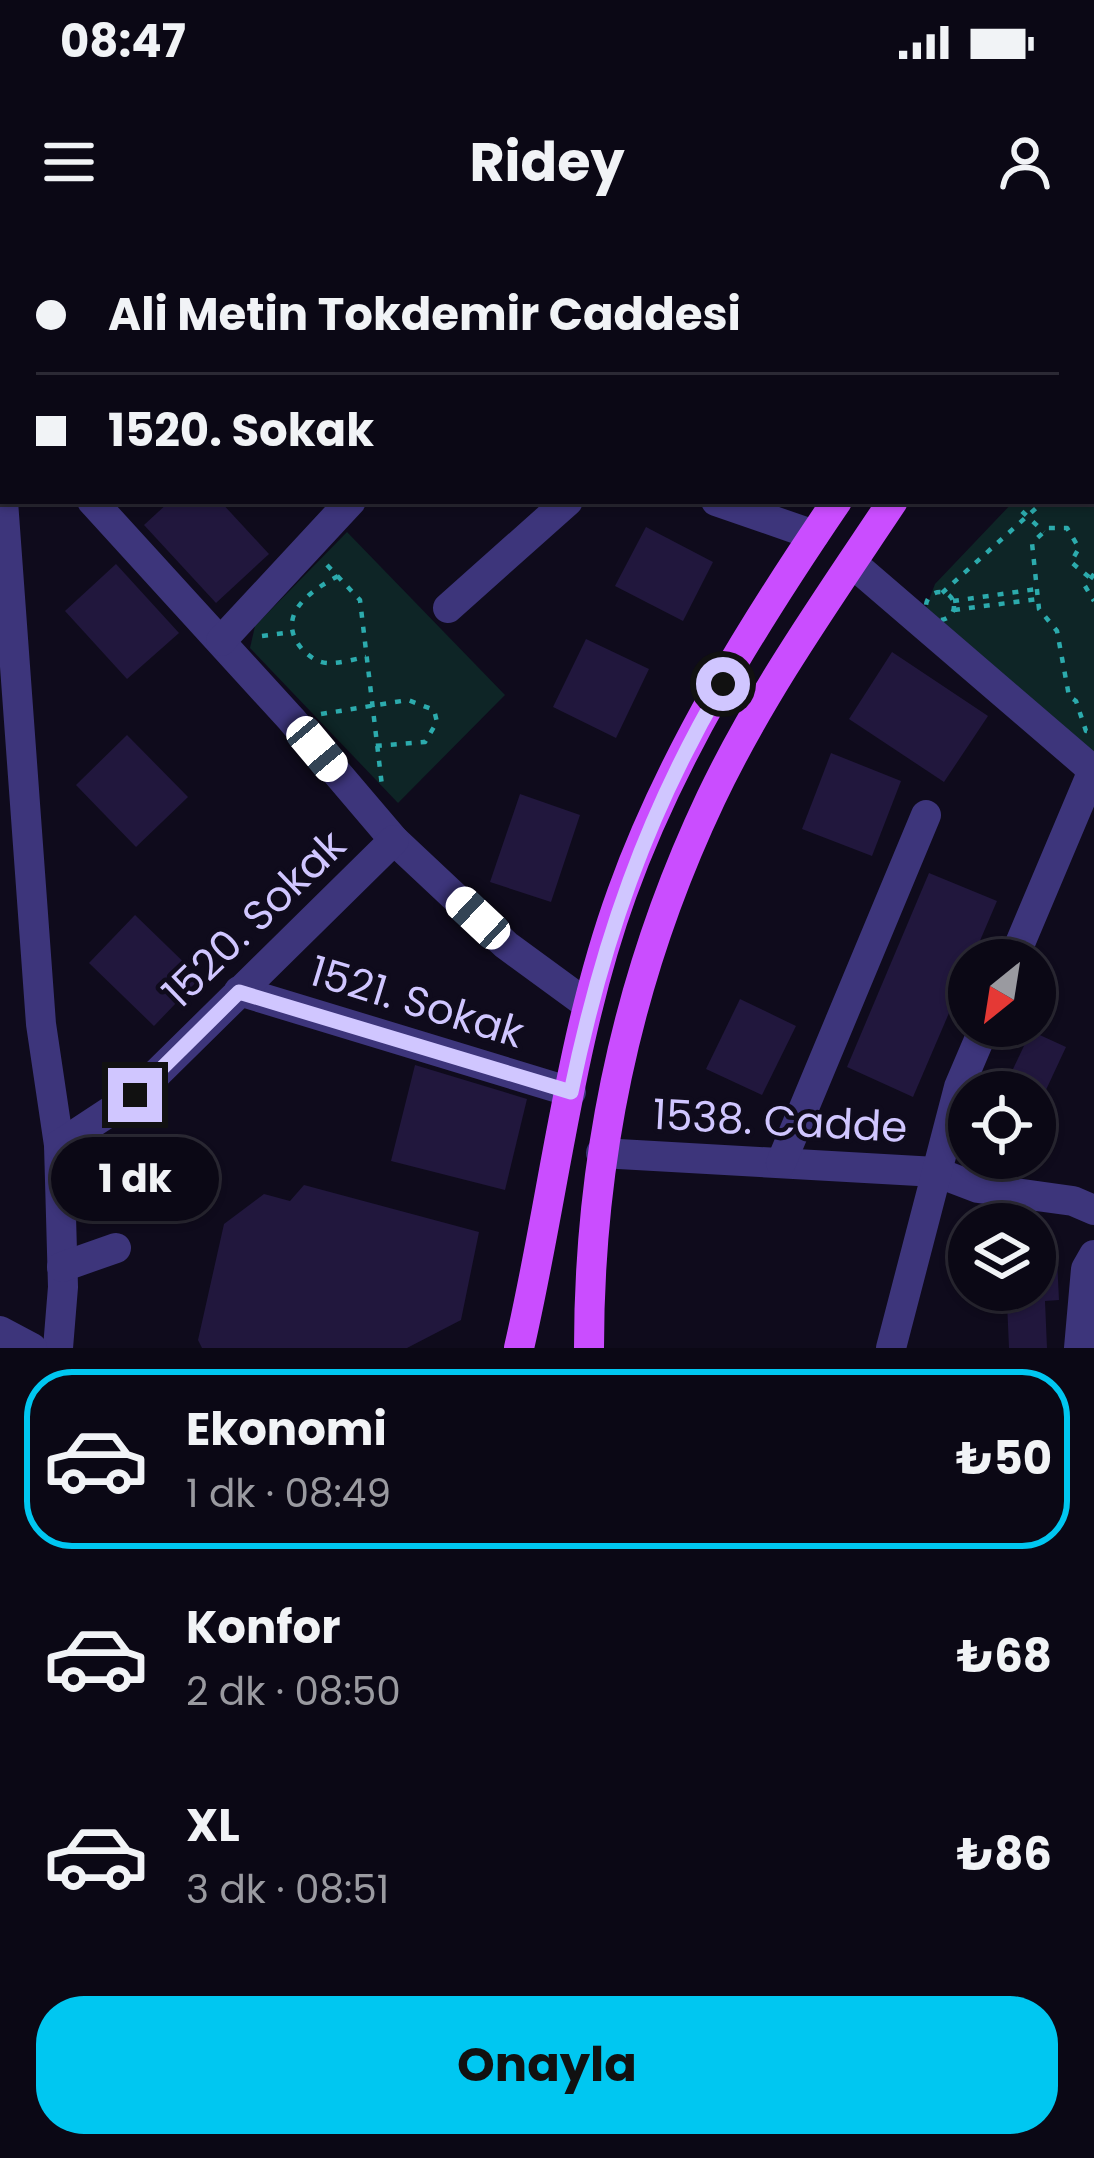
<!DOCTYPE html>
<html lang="tr">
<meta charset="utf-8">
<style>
:root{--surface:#0b0815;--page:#191622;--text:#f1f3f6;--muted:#9a9aa0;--line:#2b2934;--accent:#00c7f1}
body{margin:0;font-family:Poppins,sans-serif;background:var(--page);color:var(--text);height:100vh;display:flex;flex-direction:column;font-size:45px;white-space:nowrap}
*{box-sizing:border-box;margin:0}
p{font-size:39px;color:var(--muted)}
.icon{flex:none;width:66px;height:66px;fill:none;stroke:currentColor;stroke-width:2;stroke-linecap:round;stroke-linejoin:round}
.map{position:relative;height:1108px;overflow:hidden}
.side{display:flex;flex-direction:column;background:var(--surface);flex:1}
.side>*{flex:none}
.hud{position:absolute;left:0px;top:0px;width:1095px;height:264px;box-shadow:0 3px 9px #0004,0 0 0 3px var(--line);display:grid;align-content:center;height:264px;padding:0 36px;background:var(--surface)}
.needle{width:78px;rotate:210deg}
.fabs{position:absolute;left:948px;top:699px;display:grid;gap:24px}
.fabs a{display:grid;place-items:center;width:108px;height:108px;border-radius:50%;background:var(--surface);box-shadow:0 3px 9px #0004,0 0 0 3px var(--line);font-size:60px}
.end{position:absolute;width:54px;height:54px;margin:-27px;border:15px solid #d0c6ff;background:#111;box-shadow:0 0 0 6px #111}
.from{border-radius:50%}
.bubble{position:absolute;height:84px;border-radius:42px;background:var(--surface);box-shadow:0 3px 9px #0004,0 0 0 3px var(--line);font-size:39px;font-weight:700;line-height:84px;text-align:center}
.car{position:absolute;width:36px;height:72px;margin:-36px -18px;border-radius:15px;box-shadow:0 0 9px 3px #0007;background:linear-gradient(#fff 24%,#345 0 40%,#fff 0 76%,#345 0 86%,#fff 0)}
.hud b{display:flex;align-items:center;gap:42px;height:114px;font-size:45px}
.hud b+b{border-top:3px solid var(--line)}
.hud i{width:30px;height:30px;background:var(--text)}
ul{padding:21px 0 0;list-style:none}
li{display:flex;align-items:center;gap:36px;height:180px;margin:0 24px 18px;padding:0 12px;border:6px solid transparent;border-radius:48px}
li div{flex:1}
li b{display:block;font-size:45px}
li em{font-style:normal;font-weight:700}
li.selected{border-color:var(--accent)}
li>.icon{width:108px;height:108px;stroke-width:1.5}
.cta{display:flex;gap:24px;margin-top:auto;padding:24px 36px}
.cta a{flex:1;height:138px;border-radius:48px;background:var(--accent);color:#111;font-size:48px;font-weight:700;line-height:138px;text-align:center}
.status{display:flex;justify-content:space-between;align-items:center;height:84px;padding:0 60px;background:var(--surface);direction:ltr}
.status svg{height:33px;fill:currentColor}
header{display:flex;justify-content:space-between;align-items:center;height:156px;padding:0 36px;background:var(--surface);font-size:54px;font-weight:700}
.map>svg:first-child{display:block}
.green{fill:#0e2526}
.building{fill:#21173d}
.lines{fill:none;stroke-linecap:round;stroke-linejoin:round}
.path{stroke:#2cabad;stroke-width:4.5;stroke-dasharray:6 9;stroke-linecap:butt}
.minor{stroke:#3d357b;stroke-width:30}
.major{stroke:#ca4dff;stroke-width:30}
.route{stroke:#d0c6ff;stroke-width:15}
.labels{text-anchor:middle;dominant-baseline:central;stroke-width:9;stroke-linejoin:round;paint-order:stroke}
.street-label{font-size:42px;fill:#d0c6ff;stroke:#0f0b1c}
</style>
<div class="status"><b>08:47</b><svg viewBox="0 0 49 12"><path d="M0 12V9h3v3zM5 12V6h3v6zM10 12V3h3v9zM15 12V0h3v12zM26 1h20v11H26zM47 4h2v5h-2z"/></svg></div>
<header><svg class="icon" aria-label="menu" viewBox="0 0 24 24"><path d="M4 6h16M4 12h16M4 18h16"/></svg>Ridey<svg class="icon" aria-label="person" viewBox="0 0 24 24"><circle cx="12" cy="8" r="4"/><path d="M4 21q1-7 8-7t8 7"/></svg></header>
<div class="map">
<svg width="1094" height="1108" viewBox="0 0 1094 1108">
<rect width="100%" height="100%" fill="#0f0b1c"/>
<!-- green -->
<g class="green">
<polygon points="1094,38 1094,517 924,373 935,344 1014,261 1092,261"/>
<polygon points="347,292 505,455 398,563 250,408 255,386"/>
</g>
<!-- building -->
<g class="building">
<polygon points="170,261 220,261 269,314 216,363 144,285"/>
<polygon points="646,287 713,322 683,381 615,346"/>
<polygon points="116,324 179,393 127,439 65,371"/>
<polygon points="586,399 649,429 616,498 553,467"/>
<polygon points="892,412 988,476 944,542 849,479"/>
<polygon points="127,495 188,557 136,607 76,545"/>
<polygon points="831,513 901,541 872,616 802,589"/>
<polygon points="520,554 580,575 551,662 490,642"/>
<polygon points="929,633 997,661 913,857 847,827"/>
<polygon points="135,675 200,738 154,786 89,723"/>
<polygon points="740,759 796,786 762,855 706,829"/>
<polygon points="1031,791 1066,807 1045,852 1017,852 1005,846"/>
<polygon points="415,825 527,859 505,950 391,921"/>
<polygon points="304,945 479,992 461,1080 407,1108 202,1108 198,1100 224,984 264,954 290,961"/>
<polygon points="1056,999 1059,1060 1045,1061 1047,1108 1009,1108 1007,1062 1020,1062 1019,1050 1035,1050 1035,1000"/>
</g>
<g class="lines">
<!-- path -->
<g class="path">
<polyline points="1011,261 1044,292"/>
<polyline points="1091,261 1094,263"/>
<polyline points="327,325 360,360 382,546"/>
<polyline points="1094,334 1085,346 1094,361"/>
<path d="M338,336C310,351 274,376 302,409C309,416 316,422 327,423C339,424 354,419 366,417"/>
<polyline points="1089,337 1071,322 1079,308 1067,288 1048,288 1032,303 1039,369 1057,391 1069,456 1076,461 1086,491 1094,492"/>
<circle cx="940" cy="366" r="14"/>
<polyline points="942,353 1044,261"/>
<polyline points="953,361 1037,349"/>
<polyline points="954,370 1038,359"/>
<polyline points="262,396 293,392"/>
<polyline points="321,474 408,460 434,470 437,482 425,502 374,506"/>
</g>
<!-- minor -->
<g class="minor">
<polyline points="349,0 350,3"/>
<polyline points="977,0 981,3"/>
<polyline points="570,3 573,0"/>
<polyline points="800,3 803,0"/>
<polyline points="0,217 3,258"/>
<polyline points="3,261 41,784 59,905 63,1047 58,1108"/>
<polyline points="92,261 291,479 394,600 506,705 588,765"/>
<polyline points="716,261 814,295"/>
<polyline points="852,323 1087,525 1091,535 1013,720"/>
<polyline points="448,368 568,261"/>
<polyline points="221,401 351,261"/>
<polyline points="239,751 571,852"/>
<polyline points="59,905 135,855 394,600"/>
<polyline points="601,913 936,932 978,948 1073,961 1094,970"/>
<polyline points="781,923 926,575"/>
<polyline points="62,1027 116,1008"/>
<polyline points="0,1091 32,1108"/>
<polyline points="891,1108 959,847 985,786"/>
<polyline points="1079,1108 1086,1029 1094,1015"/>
</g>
<!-- major -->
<g class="major">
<polyline points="1024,3 1027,0"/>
<polyline points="1092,4 1094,3"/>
<path d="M519,1108C554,957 569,799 622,653C672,514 754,383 837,261"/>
<path d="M589,1108C589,915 628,733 711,558C761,453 829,357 893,261"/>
</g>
</g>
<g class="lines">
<!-- route -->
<path class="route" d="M135,855L239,752L571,852C602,703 646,575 723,444"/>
</g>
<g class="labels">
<!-- street labels -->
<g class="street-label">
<text transform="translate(254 679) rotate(-44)">1520. Sokak</text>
<text transform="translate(417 762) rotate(17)">1521. Sokak</text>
<text transform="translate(780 881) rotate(3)">1538. Cadde</text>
</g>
</g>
</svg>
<div class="fabs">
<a><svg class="needle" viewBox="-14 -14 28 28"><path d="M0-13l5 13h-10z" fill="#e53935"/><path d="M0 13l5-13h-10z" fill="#9a9aa0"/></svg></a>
<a><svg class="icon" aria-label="locate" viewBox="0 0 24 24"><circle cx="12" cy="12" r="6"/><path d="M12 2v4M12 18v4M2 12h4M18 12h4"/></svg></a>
<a><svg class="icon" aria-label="layers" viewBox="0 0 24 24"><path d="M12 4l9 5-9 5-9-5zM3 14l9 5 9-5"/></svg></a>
</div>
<i class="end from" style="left:723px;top:444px"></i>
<i class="end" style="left:135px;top:855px"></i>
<div class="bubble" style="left:51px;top:897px;width:168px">1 dk</div>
<i class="car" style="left:317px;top:509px;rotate:140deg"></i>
<i class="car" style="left:478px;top:678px;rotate:313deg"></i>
<div class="hud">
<b><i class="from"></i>Ali Metin Tokdemir Caddesi</b>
<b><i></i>1520. Sokak</b>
</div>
</div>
<section class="side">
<ul>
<li class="selected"><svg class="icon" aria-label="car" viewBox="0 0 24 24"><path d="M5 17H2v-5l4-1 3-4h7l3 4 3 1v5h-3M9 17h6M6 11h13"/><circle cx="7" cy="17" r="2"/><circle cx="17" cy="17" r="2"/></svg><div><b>Ekonomi</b><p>1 dk · 08:49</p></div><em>₺50</em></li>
<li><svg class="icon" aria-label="car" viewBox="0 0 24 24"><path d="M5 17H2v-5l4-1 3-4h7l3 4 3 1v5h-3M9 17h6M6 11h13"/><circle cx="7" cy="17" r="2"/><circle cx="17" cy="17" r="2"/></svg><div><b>Konfor</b><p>2 dk · 08:50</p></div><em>₺68</em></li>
<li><svg class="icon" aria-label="car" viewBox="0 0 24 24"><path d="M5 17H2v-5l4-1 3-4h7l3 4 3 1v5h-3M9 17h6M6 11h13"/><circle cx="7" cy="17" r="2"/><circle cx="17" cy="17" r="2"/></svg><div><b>XL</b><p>3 dk · 08:51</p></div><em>₺86</em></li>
</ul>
<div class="cta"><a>Onayla</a></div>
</section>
